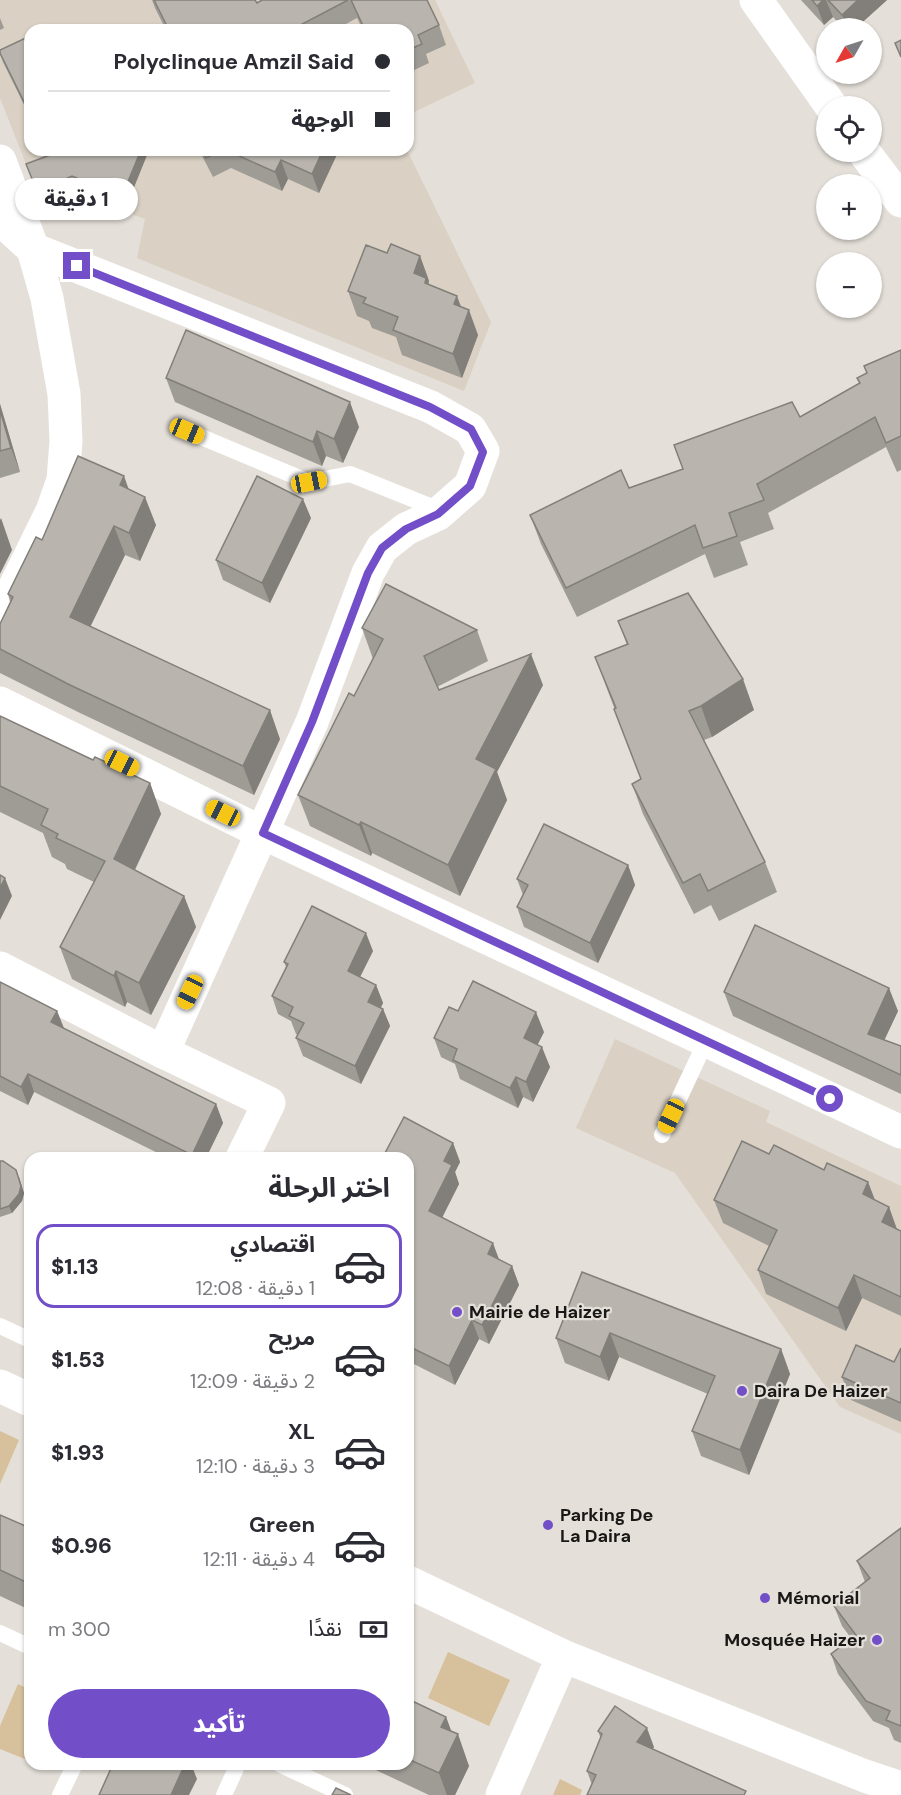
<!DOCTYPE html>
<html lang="ar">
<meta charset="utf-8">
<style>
:root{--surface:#fff;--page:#f7f7f7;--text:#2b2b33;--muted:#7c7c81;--line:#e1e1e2;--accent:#724fc8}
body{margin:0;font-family:"DM Sans","Noto Sans Arabic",sans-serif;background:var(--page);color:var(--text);direction:rtl;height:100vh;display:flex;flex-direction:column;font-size:22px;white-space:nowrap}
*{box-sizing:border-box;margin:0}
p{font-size:20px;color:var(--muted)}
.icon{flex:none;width:33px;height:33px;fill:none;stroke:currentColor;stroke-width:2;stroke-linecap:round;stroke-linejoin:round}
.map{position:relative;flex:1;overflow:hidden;direction:ltr}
.side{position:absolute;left:24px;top:1152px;width:390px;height:618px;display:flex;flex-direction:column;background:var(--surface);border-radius:18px;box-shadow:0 2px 4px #0004;direction:rtl}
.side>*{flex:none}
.hud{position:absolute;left:24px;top:24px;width:390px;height:132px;border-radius:18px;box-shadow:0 2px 4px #0004;direction:rtl;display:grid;align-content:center;height:132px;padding:0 24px;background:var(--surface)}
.needle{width:39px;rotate:231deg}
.tools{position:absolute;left:816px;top:18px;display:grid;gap:12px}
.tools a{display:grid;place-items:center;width:66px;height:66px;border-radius:50%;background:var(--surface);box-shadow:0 2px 4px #0004;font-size:30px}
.end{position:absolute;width:27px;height:27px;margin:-14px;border:8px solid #724fc8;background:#fff;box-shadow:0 0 0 3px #fff}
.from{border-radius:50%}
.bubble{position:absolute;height:42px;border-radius:21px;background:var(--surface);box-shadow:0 2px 4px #0004;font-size:20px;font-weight:800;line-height:42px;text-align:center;direction:rtl}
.car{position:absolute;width:18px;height:36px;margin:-18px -9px;border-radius:8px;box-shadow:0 0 4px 2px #0007;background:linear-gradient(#f5c518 24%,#345 0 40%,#f5c518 0 76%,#345 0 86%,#f5c518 0)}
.hud b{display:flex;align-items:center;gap:21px;height:57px;font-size:22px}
.hud b+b{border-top:2px solid var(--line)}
.hud i{width:15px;height:15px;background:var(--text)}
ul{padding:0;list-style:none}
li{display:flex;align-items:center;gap:18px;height:84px;margin:0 12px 9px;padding:0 12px;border:3px solid transparent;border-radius:18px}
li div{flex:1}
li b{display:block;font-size:22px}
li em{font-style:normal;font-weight:800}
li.active{border-color:var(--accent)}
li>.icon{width:54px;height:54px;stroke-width:1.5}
h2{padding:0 24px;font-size:27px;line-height:72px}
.pay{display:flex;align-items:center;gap:15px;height:66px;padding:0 24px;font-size:22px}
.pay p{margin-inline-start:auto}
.cta{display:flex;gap:12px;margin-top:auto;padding:12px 24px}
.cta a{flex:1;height:69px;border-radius:36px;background:var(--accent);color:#fff;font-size:24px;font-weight:800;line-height:69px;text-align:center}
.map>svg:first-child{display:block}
.built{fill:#dad1c4}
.green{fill:#d7c09c}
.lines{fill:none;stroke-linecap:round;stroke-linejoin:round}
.lane{stroke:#fff;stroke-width:16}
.street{stroke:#fff;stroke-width:33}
.primary{stroke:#fff;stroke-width:33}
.wall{fill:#9f9c96}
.shaded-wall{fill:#827f7a}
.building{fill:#b9b5ae;stroke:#827f7a;stroke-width:1.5}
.route{stroke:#724fc8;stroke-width:8}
.poi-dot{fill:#724fc8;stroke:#e4dfd8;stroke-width:2}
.labels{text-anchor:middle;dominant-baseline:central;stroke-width:4.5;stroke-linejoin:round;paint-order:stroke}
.poi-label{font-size:18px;font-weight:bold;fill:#1a1816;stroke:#e4dfd8;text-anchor:start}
</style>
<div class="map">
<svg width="901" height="1795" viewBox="0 0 901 1795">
<rect width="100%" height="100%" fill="#e4dfd8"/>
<!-- built -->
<g class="built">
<polygon points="0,0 435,0 475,83 408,115 408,30 30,30 30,150 407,150 491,322 464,391 137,258 145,219 68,191 41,202 0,98"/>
<polygon points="615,1039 770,1111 766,1122 901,1186 901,1434 840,1407 675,1173 576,1128"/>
</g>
<!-- green -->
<g class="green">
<polygon points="0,1431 19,1440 0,1484"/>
<polygon points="448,1652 510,1680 489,1726 428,1698"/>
<polygon points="18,1684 30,1690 30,1761 0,1749 0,1726"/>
<polygon points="560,1779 582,1790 580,1795 553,1795"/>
</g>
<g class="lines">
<!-- lane -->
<g class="lane">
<polyline points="187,431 309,482 350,474 442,511"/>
<polyline points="662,1135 706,1041"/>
<polyline points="0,1326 30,1340"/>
<polyline points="0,1633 30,1647"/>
<polyline points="279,1764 345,1795"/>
<polyline points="60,1795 75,1764"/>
<polyline points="224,1795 238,1764"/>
</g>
<!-- street -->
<g class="street">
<polyline points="756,0 831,106"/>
<polyline points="864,152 901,201"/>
<polyline points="0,161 33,249 47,298 64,394 66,441 63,480 52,511 0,617"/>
<polyline points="0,219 33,249 431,407 470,429 483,451 470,486 438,514 406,529 382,548 368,573 312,722 163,1052"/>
<polyline points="0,703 263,833 901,1132"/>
<polyline points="0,968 163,1052 269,1103 242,1158"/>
<polyline points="502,1795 563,1656"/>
</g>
<!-- primary -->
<g class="primary">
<polyline points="0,1386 30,1400"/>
<polyline points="408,1582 563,1656 865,1776 901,1788"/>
</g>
</g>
<!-- wall -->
<g class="wall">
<polygon points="152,0 255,0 257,3 262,0 427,0 439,25 446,45 426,54 429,63 408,73 408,30 363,30 357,18 335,30 166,30 155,8"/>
<polygon points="801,0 887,0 856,28 843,28 833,17 824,25"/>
<polygon points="0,18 4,28 0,30"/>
<polygon points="30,36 30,117 3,62 0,53"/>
<polygon points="46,150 149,150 126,207 76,187 41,202 26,164 49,156"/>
<polygon points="199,150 339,150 319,193 288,179 282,191 231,168 213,177"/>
<polygon points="387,253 420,256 429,281 429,285 461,307 478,335 462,378 402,355 396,337 372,328 369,321 357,316 348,291"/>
<polygon points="901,350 901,470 897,472 886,447 768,513 774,529 740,542 748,565 714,578 705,554 577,617 541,544 530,515 629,488 683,469 674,445 800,417 859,383 867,373"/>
<polygon points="166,378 359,427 343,463 326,456 322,466 175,402"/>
<polygon points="0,404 20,472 0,478"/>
<polygon points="129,489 156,525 140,561 125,555 90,627 280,739 254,795 80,713 0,673 0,624 10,602 8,594 42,540"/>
<polygon points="311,518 270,603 223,580 216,560"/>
<polygon points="618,621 754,710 712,737 704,740 765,862 777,892 719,921 711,905 694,914 643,814 632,784 641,779 595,657 627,645"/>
<polygon points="362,628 477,630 488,661 437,687 439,690 543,685 497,772 507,800 460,896 372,853 371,856 310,826 298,795 354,696 373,659"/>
<polygon points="0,716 93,760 150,783 161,814 135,870 184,896 196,927 151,1015 127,1002 125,1007 72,979 60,947 94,882 67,869 65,864 52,857 43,833 0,812"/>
<polygon points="628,865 635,885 598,963 524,927 517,907 523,895 517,879"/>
<polygon points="373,951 360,977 376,985 383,1003 381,1007 383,1009 390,1026 361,1084 303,1056 296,1038 298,1035 296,1034 291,1021 278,1014 272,996 286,967 284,962"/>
<polygon points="0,982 57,1011 64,1028 216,1104 223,1123 206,1158 168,1158 34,1092 28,1105 0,1091"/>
<polygon points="724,992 898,1011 884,1040 901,1046 901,1094 733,1016"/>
<polygon points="458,1011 544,1032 537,1045 550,1067 533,1102 523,1097 518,1108 460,1079 455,1064 441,1057 434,1038"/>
<polygon points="453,1143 460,1162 455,1172 459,1184 442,1217 499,1259 512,1266 519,1285 489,1344 479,1339 455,1385 408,1361 408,1158 384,1158 383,1157"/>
<polygon points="769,1154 868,1182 875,1200 889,1207 897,1229 901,1231 901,1316 862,1298 846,1331 766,1294 758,1270 769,1246 723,1223 714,1200"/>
<polygon points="0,1161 24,1193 22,1201 12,1213 0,1217"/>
<polygon points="582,1272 781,1349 790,1374 749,1475 701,1456 692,1431 708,1394 619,1357 609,1381 565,1363 556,1338"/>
<polygon points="901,1348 901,1422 851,1400 842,1377 894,1362"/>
<polygon points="0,1515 30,1528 30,1610 0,1596"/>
<polygon points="901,1528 901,1743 894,1740 889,1728 873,1721 838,1674 831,1654 851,1638 842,1626 834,1606 865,1582 857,1561"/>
<polygon points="408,1699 446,1717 451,1731 469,1766 455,1795 429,1795 363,1764 408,1764"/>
<polygon points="598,1731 654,1747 652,1749 592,1785 587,1771 601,1739"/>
</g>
<!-- shaded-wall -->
<g class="shaded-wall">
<polygon points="823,0 826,0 833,17 824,25 817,6"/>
<polygon points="858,0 887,0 856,28 847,28 842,15"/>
<polygon points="141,150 149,150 126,207 122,196"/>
<polygon points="323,150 339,150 319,193 312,174"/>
<polygon points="281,160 288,179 282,191 275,172"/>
<polygon points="420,256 429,281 428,283 435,303 414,273"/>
<polygon points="457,296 466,320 469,310 478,335 462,378 453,354 454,304"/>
<polygon points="350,402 359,427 343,463 334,439"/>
<polygon points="0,404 20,472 11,448 0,410"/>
<polygon points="317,431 326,456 322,466 313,442"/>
<polygon points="124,476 134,504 120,485"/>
<polygon points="145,497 156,525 140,561 129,533"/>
<polygon points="303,499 311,518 270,603 262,583"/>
<polygon points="1,518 12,550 0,574 0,520"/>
<polygon points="114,526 125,555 81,646 70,617"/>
<polygon points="531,654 543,685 497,772 507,800 460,896 448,865 476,759"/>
<polygon points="743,679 754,710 712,737 701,706"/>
<polygon points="270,710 280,739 254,795 243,766"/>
<polygon points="150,783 161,814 125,890 114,859"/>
<polygon points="361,822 372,853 371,856 359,825"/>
<polygon points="628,865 635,885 598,963 590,943"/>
<polygon points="5,878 12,896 0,920 0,888"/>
<polygon points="184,896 196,927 151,1015 139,983"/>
<polygon points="366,933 373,951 354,989 348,971"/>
<polygon points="116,971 127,1002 125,1007 114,976"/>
<polygon points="376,985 383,1003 375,1019 368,1002"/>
<polygon points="889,988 898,1011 876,1058 868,1034"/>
<polygon points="383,1009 390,1026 361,1084 355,1066"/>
<polygon points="57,1011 64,1029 51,1022"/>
<polygon points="536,1012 544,1032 531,1058 524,1038"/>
<polygon points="542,1047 550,1067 533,1102 526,1082"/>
<polygon points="28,1074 34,1092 28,1105 21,1087"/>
<polygon points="516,1077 523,1097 518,1108 510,1088"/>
<polygon points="216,1104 223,1123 206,1158 193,1158 192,1155"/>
<polygon points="453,1143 460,1162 455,1172 459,1184 436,1230 429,1211 444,1161"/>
<polygon points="19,1177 24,1193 22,1201 12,1213 9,1206"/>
<polygon points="868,1182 877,1206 863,1194"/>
<polygon points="889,1207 897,1230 882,1222"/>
<polygon points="493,1243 500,1262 488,1254"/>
<polygon points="512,1266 519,1285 489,1344 482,1325"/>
<polygon points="854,1275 862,1298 846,1331 838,1308"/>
<polygon points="472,1320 479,1339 455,1385 449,1366"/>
<polygon points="610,1333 619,1357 609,1381 600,1357"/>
<polygon points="781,1349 790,1374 749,1475 740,1450"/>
<polygon points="446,1717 455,1741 458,1734 469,1766 455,1795 447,1795 439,1773 441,1727"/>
<polygon points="647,1728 654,1747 644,1761 637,1742"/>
<polygon points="185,1764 191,1764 197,1779 189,1795 171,1795"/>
</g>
<!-- building -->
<g class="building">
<polygon points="154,0 255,0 257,3 262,0 348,0 291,30 169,30"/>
<polygon points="351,0 427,0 439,25 418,35 422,44 408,50 408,30 378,30 376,25 365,30"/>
<polygon points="812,0 823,0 817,6"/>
<polygon points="828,0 858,0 842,15"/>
<polygon points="49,27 50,30 42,30"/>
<polygon points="30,36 30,114 0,53 0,50"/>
<polygon points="901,40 901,57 895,43"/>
<polygon points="47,150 141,150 122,196 72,176 37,191 26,164 50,155"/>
<polygon points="202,150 221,150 206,158"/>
<polygon points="226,150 323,150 312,174 281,160 275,172"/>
<polygon points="391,244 420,256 414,273 426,278 425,283 457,296 454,304 469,310 453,354 393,330 398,317 363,303 366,298 348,291 366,245 387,253"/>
<polygon points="186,330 350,402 334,439 317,431 313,442 166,378"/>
<polygon points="901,350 901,436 886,443 875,417 757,484 764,500 729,513 737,536 703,548 695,525 566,588 530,515 621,470 629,488 683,469 674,445 792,402 800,417 860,383 857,378 867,373 864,366"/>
<polygon points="0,410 11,448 0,451"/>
<polygon points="78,456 124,476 120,485 145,497 129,533 114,526 70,617 270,710 243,766 70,685 0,649 0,624 13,597 8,594 36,537 42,540"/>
<polygon points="257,476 303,499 262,583 216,560"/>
<polygon points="386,584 477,630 424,656 439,690 531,654 476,759 496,769 448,865 361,822 359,825 298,795 349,693 354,696 383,639 362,628"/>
<polygon points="688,593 743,679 701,706 689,711 765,862 708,891 700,874 683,883 632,784 641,779 614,709 616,708 595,657 628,644 618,621"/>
<polygon points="0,716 93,760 95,757 150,783 114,859 184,896 139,983 116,971 114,976 60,947 105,861 56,838 58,834 41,825 48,809 0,786"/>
<polygon points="544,824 628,865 590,943 517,907 528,885 517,879"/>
<polygon points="0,875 5,878 0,888"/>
<polygon points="312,906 366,933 348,971 376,985 368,1002 383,1009 355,1066 296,1038 304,1023 289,1016 293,1007 272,996 288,964 284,962"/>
<polygon points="755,925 889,988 868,1034 901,1046 901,1075 724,992"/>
<polygon points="473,981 536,1012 524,1038 542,1047 526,1082 516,1077 510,1088 453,1060 457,1049 434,1038 449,1007 458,1011"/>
<polygon points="0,982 57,1011 51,1022 216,1104 192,1155 28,1074 21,1087 0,1076"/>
<polygon points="404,1117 453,1143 444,1161 452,1165 429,1211 493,1243 488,1254 512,1266 482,1325 472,1320 449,1366 408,1346 408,1158 385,1158 383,1157"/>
<polygon points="742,1141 769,1154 774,1145 824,1170 827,1163 868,1182 863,1194 889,1207 882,1222 901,1231 901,1297 854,1275 838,1308 758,1270 777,1230 714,1200"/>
<polygon points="0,1161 3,1161 16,1170 21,1186 19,1194 9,1206 0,1209"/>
<polygon points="582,1272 781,1349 740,1450 692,1431 715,1376 610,1333 600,1357 556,1338"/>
<polygon points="856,1345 894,1362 901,1348 901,1403 842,1377"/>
<polygon points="0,1515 30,1528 30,1584 0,1570"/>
<polygon points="901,1528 901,1726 886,1720 890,1711 866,1701 831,1654 856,1635 834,1606 870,1578 857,1561"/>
<polygon points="408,1699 446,1717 441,1727 458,1734 439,1773 408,1759"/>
<polygon points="615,1706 647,1728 637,1742 746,1791 744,1795 587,1795 596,1775 587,1771 602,1734 598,1731"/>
<polygon points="113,1764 185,1764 171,1795 99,1795"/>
<polygon points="336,1788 351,1795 332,1795"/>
</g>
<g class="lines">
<!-- route -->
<polyline class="route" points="77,266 430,407 471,429 483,452 470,486 438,514 406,529 382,548 368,573 312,722 263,833 830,1099"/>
</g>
<!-- markers -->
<g class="poi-dot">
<circle cx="457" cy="1312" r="6"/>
<circle cx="742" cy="1391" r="6"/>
<circle cx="548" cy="1525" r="6"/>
<circle cx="765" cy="1598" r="6"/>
<circle cx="877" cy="1640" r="6"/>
</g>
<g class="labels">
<!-- poi labels -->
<g class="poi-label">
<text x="469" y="1312">Mairie de Haizer</text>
<text x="754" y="1391">Daira De Haizer</text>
<text x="560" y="1515">Parking De<tspan x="560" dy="21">La Daira</tspan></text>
<text x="777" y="1598">Mémorial</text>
<text x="865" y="1640" text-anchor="end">Mosquée Haizer</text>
</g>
</g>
</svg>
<div class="tools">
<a><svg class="needle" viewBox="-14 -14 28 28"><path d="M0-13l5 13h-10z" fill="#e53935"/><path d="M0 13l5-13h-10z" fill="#7c7c81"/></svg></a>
<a><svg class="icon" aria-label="locate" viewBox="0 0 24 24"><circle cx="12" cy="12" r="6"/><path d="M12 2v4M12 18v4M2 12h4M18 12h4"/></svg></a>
<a>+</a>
<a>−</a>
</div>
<i class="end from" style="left:830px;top:1099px"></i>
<i class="end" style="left:77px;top:266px"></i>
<div class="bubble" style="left:15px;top:178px;width:123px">1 دقيقة</div>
<i class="car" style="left:187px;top:431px;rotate:113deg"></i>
<i class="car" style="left:309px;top:482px;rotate:79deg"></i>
<i class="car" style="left:122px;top:763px;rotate:116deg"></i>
<i class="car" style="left:223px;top:813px;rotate:296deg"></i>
<i class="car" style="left:190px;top:992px;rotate:205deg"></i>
<i class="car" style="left:671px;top:1116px;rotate:205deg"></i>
<div class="hud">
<b><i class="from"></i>Polyclinque Amzil Said</b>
<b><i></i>الوجهة</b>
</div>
<section class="side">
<h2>اختر الرحلة</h2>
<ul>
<li class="active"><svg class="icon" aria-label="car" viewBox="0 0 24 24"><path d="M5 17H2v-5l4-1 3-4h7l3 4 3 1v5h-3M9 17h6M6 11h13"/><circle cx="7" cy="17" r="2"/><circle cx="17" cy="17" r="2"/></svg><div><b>اقتصادي</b><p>1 دقيقة · 12:08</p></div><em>$1.13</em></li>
<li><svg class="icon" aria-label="car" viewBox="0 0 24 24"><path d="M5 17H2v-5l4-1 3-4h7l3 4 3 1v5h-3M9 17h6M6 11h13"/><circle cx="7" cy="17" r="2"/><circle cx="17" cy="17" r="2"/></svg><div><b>مريح</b><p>2 دقيقة · 12:09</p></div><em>$1.53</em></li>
<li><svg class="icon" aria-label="car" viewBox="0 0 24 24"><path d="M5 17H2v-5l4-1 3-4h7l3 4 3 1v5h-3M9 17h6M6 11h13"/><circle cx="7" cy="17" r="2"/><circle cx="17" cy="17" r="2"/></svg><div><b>XL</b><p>3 دقيقة · 12:10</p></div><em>$1.93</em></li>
<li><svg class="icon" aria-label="car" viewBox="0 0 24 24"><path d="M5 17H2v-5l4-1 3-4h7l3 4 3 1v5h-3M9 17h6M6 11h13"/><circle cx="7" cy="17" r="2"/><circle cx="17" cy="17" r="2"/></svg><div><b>Green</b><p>4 دقيقة · 12:11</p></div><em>$0.96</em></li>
</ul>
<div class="pay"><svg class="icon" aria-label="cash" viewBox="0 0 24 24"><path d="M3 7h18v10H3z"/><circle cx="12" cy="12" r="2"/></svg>نقدًا<p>300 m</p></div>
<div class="cta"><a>تأكيد</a></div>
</section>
</div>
